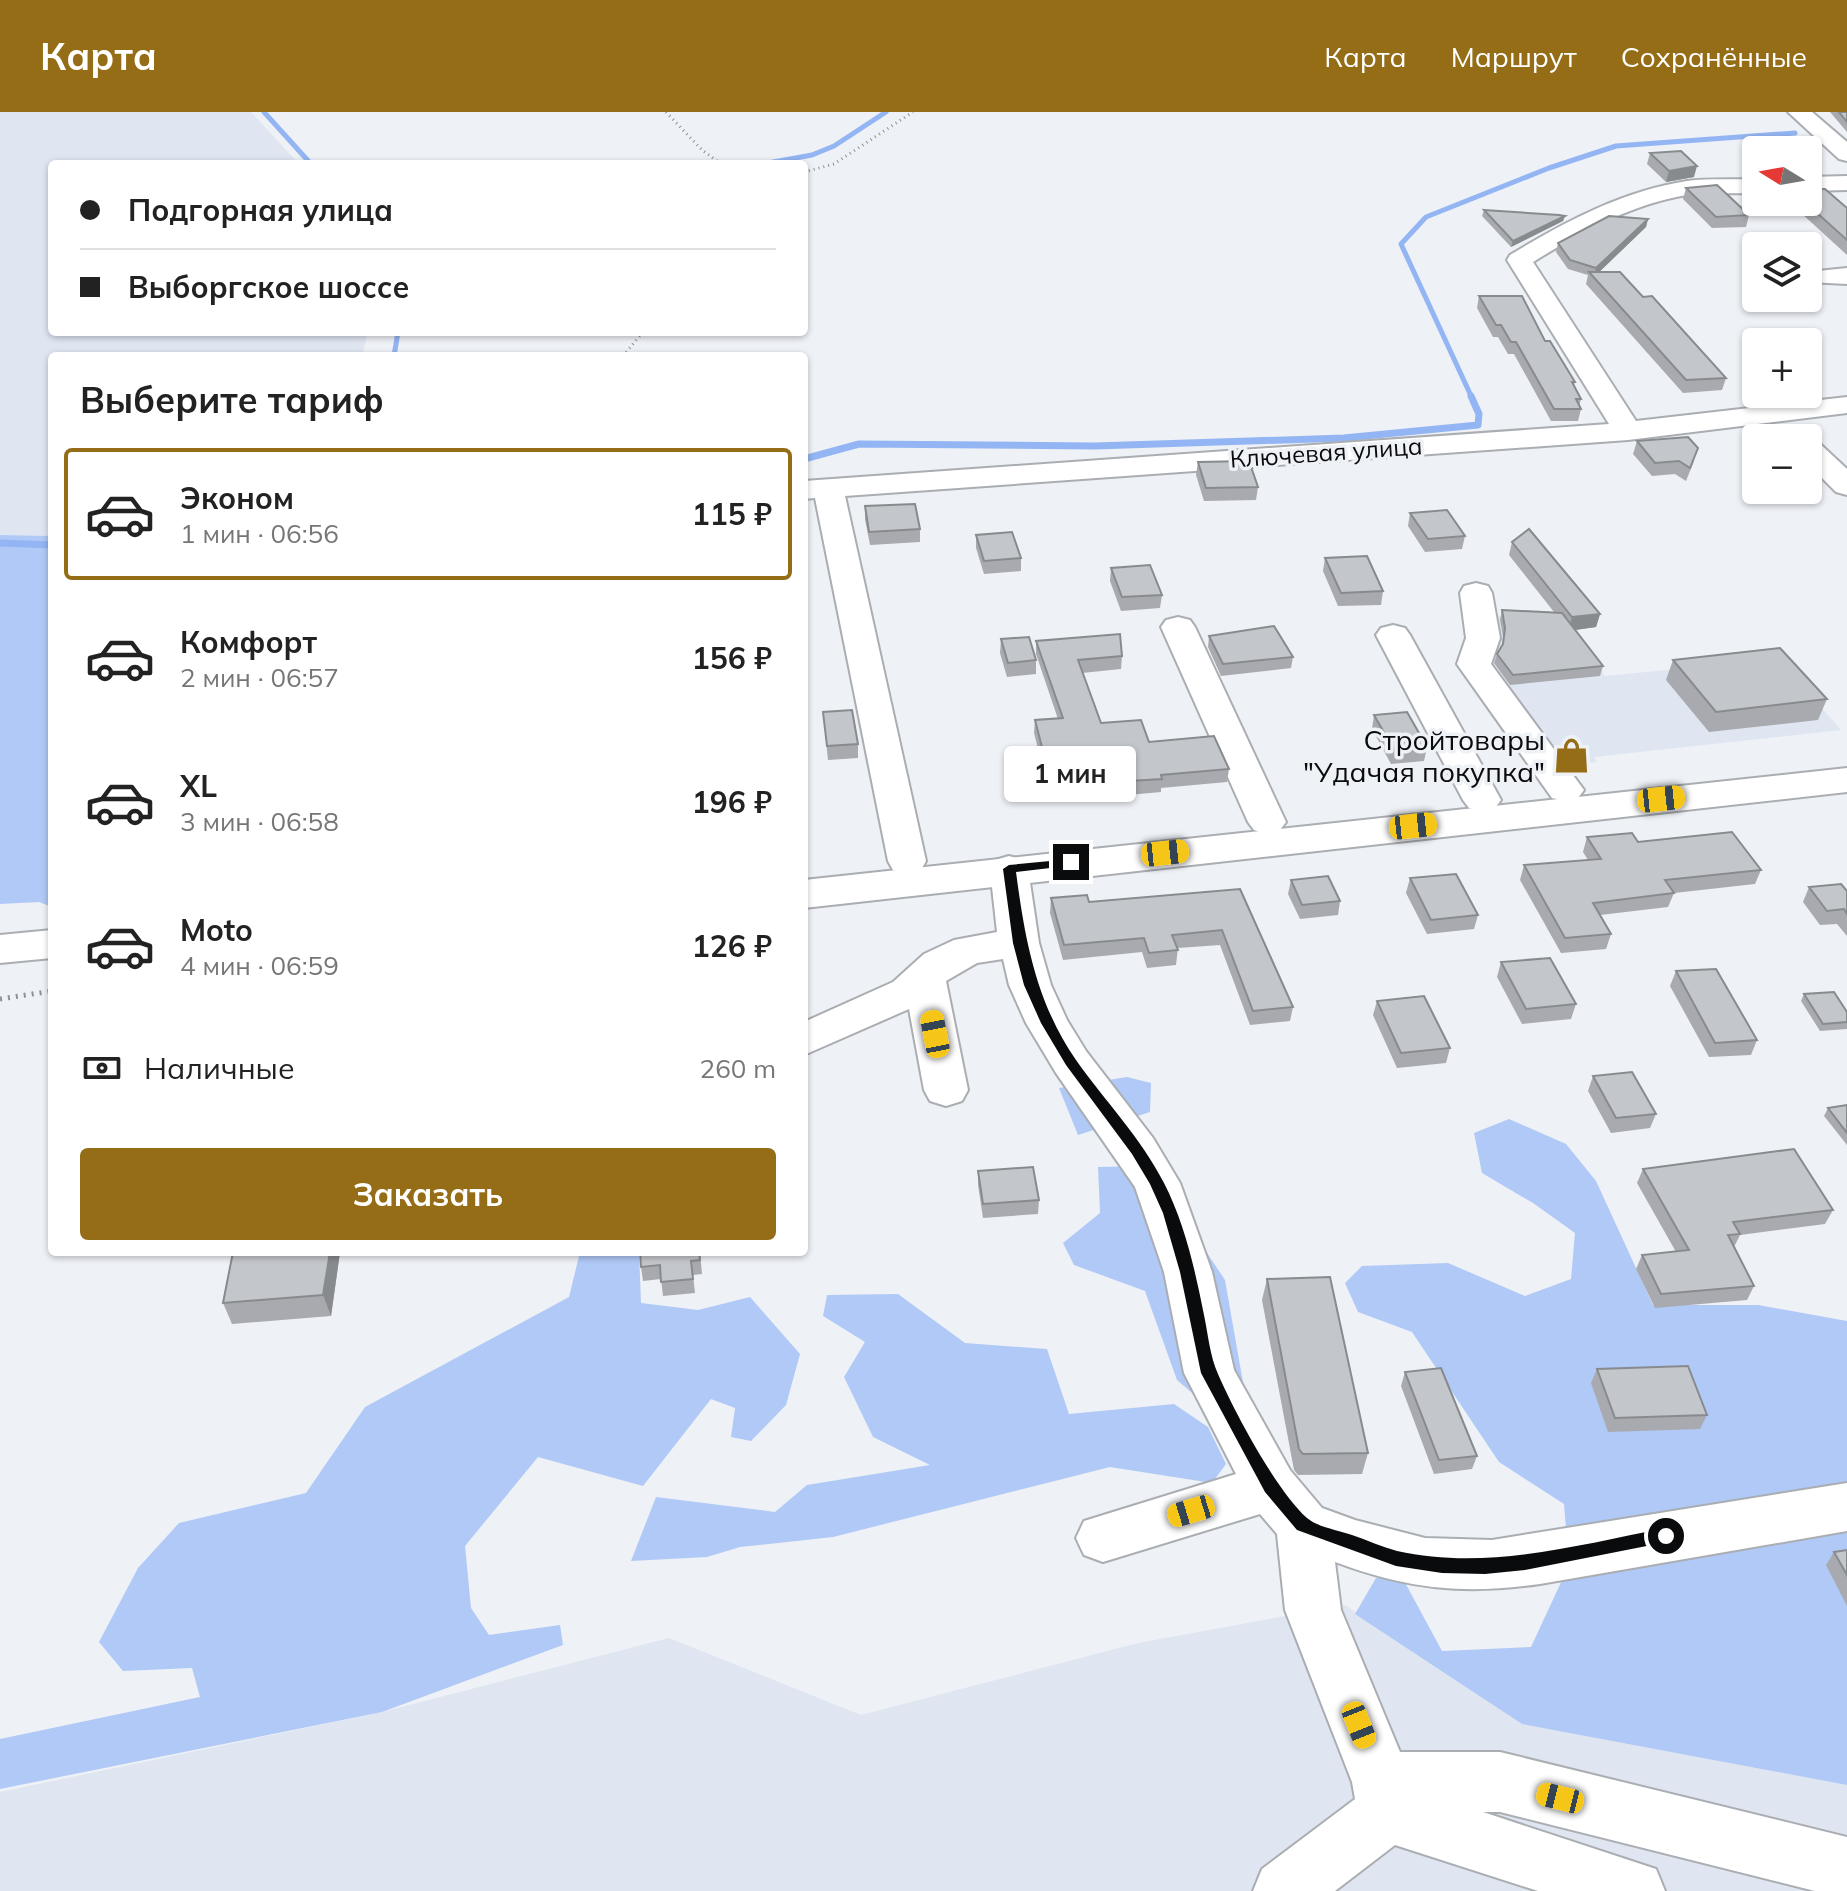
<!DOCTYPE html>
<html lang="ru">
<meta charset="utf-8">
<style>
:root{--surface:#fff;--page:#f6f6f6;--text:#222;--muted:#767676;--line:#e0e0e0;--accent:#946d16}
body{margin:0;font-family:Mulish,sans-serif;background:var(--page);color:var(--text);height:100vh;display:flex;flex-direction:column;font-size:30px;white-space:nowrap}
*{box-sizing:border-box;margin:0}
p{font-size:26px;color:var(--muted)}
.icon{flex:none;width:44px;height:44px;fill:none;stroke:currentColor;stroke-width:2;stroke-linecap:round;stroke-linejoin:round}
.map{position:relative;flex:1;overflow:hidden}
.side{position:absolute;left:48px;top:240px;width:760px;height:904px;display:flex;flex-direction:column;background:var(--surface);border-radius:8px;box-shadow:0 2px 6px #0004}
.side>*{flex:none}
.top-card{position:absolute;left:48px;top:48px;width:760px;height:176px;border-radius:8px;box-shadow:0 2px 6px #0004;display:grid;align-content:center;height:176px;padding:0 32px;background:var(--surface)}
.needle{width:52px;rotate:281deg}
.buttons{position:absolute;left:1742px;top:24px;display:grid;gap:16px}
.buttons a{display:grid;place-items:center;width:80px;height:80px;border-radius:8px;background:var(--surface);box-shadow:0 2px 6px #0004;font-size:40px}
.end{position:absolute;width:36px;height:36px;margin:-18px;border:10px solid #0a0b0d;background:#fff;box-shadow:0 0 0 4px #fff}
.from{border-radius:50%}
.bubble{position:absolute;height:56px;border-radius:8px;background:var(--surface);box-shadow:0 2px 6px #0004;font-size:26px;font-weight:700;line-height:56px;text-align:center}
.car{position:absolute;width:24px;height:48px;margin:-24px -12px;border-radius:10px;box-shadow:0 0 6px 2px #0007;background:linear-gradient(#f5c518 24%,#345 0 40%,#f5c518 0 76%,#345 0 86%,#f5c518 0)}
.top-card b{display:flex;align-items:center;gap:28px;height:76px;font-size:30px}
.top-card b+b{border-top:2px solid var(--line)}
.top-card i{width:20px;height:20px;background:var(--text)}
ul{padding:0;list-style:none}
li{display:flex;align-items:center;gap:24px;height:132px;margin:0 16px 12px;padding:0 16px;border:4px solid transparent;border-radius:8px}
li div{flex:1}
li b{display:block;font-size:30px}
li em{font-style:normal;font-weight:700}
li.selected{border-color:var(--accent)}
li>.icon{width:72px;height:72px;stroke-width:1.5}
h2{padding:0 32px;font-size:36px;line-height:96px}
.pay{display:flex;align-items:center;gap:20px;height:88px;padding:0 32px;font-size:30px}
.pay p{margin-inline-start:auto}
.cta{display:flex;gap:16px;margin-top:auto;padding:16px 32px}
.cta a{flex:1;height:92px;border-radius:8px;background:var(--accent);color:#fff;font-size:32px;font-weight:700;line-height:92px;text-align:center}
header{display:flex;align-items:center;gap:48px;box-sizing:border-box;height:112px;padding:0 40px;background:var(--accent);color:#fff}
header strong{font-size:38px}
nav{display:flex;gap:44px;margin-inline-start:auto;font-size:28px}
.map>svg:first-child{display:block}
.built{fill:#dfe6f1}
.green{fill:#b0c9f6}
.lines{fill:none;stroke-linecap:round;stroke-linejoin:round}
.stream-far1{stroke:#94b5f3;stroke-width:5}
.stream{stroke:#94b5f3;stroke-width:7}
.minor-casing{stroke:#aaadb2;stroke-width:4}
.major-casing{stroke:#aaadb2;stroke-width:4}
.path-far1{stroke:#8e9094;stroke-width:3;stroke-dasharray:1 4;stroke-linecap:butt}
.path{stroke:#8e9094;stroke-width:5;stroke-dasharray:2 6;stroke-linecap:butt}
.minor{fill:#fff;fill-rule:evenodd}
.major{fill:#fff;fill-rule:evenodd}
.wall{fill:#a8aaaf}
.shaded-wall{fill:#888b8e}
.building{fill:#c3c6cb;stroke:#888b8e;stroke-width:2}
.route{fill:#0a0b0d}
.labels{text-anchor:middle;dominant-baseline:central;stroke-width:7;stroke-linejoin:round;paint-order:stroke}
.far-street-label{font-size:24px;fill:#0a0b0d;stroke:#eef1f6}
.poi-label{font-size:28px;fill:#0a0b0d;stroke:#eef1f6;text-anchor:end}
</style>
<header>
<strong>Карта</strong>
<nav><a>Карта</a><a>Маршрут</a><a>Сохранённые</a></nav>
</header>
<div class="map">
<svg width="1847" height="1779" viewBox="0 0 1847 1779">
<rect width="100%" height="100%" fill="#eef1f6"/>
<!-- built -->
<g class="built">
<polygon points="0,0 251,0 299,52 52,52 52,220 368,220 362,244 52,244 52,424 0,423"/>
<polygon points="1488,503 1529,505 1567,517 1605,564 1779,547 1841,618 1594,645 1597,650 1558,655 1480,539"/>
<polygon points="1345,1493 1522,1612 1847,1673 1847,1779 0,1779 0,1680 382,1600 669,1526 861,1603 1138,1531"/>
</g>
<!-- green -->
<g class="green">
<polygon points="0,423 52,424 52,795 39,790 0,792"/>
<polygon points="1127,965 1151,971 1150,1000 1078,1023 1059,976"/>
<polygon points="1509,1007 1566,1032 1596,1069 1653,1193 1758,1193 1847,1209 1847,1673 1522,1612 1355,1502 1376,1466 1402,1465 1442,1539 1531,1535 1569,1453 1564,1392 1499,1350 1412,1220 1358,1200 1345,1171 1362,1154 1448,1151 1525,1184 1571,1167 1575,1121 1533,1091 1482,1061 1474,1021"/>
<polygon points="1149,1054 1225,1168 1248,1299 1211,1297 1177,1268 1145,1179 1074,1153 1063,1131 1100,1101 1098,1055"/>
<polygon points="580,1140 639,1140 641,1191 698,1198 750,1185 800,1242 786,1293 751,1329 731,1325 735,1296 711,1287 643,1374 538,1345 465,1434 471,1496 489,1523 560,1513 563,1533 382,1600 0,1677 0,1627 200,1585 192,1556 123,1559 99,1530 138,1456 179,1411 306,1381 365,1295 569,1185"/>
<polygon points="898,1182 965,1231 1047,1237 1069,1302 1174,1292 1208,1315 1226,1352 1212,1371 1110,1355 833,1425 740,1435 707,1445 631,1449 656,1385 775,1400 807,1373 930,1353 873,1325 844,1265 865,1230 823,1204 827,1183"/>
</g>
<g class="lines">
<!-- stream-far1 -->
<g class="stream-far1">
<polyline points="264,0 311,52"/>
<polyline points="762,52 812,43 834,34 886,0"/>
<polyline points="394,244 398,220"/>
<polyline points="1472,286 1401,132 1426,105 1549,56 1616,34 1795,21"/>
</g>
<!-- stream -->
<g class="stream">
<polyline points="804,347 859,332 1095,334 1344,326 1478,313 1479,302 1471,284"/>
<polyline points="0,431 52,433"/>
</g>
<defs>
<g id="minor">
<polygon points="1788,0 1812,0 1847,30 1847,49 1839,47"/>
<polygon points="1847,64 1847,78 1808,79 1808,65"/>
<path d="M1756,67V81C1733,82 1710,80 1687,83C1631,92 1580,121 1533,150L1636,309L1847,285V301L1628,328L845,384L926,749L921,758L907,761L893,758L888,749L815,386L804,387V369L1609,312L1507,148L1510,143C1566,109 1623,79 1687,69C1710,66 1733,68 1756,67Z"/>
<polygon points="1847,156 1847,172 1808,170 1808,160"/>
<polygon points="1808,327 1818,330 1847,357 1847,383 1836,380 1808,352"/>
<polygon points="1476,471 1488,474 1492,481 1500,526 1491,552 1584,678 1578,686 1565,689 1552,686 1457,552 1466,526 1460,481 1464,474"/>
<polygon points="1178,505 1190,508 1195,515 1286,710 1280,718 1267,722 1254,718 1248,710 1161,515 1166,508"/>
<polygon points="1393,513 1405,516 1410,523 1501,688 1495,696 1482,700 1469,696 1463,688 1376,523 1381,516"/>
<path d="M1009,744L1023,748L1028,757L1039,831L1051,873L1067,908L1086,939L1153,1026L1180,1071L1212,1160L1234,1258L1290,1358L1322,1396L1355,1408L1425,1426L1492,1428L1847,1371V1419L1540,1472C1464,1483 1407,1477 1335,1450L1341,1498L1400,1640H1500L1847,1725V1779H1815L1500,1700H1483L1656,1757L1665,1779H1538L1395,1733L1335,1779H1253L1262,1757L1355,1687L1352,1670L1285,1498L1277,1422L1260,1402L1103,1450L1084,1443L1076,1426L1084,1409L1236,1362L1184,1261L1164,1160L1135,1075L1056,961L1026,911L1009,873L1003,847L977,851L946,869L968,978L962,989L946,994L930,989L924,978L909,897L804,943V910L893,870L924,842L954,828L997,820L990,757L995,748Z"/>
</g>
<g id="major">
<polygon points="1847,656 1847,680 804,796 804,768"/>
<polygon points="52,818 52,846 0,851 0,823"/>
</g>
</defs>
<!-- minor casing -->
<use href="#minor" class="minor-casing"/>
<!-- major casing -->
<use href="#major" class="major-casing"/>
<!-- path-far1 -->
<g class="path-far1">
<polyline points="666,0 702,38 721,52"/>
<polyline points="804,60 834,52 913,0"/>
<polyline points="623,244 643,220"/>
</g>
<!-- path -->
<polyline class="path" points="0,887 52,879"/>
<!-- minor -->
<use href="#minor" class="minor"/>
<!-- major -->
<use href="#major" class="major"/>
</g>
<!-- wall -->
<g class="wall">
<polygon points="1830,0 1847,0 1847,20"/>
<polygon points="1650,41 1694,65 1666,70 1647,52"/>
<polygon points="1686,76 1749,103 1746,115 1712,116 1683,87"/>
<polygon points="1789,90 1808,90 1847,96 1847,143"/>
<polygon points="1484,98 1565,104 1563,109 1511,135 1482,104"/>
<polygon points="1648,107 1646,115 1599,160 1643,185 1726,266 1722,278 1683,281 1586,172 1588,163 1568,157 1556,140 1558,131"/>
<polygon points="1479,184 1545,229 1575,270 1574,273 1581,287 1579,294 1581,297 1578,309 1551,309 1514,242 1508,242 1498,225 1493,225 1477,196"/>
<polygon points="1637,329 1694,349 1686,369 1675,362 1652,364 1633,342"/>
<polygon points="1198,350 1258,375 1256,388 1204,389 1196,363"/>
<polygon points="865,394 920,417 920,430 870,433 865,407"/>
<polygon points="1410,401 1465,424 1462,437 1425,440 1408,414"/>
<polygon points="976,423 1021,446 1021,459 984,462 976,436"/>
<polygon points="1512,430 1600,502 1596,515 1575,518 1603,554 1600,564 1510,573 1494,551 1497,542 1502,534 1503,525 1500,508 1502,498 1554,500 1509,443"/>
<polygon points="1325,446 1383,479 1381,493 1338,494 1323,459"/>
<polygon points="1111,456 1162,483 1160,496 1121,499 1110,469"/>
<polygon points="1209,524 1293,545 1291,556 1221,564 1208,535"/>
<polygon points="1001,527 1036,548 1036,562 1007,565 1000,541"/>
<polygon points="1036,529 1122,544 1121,557 1082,561 1101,611 1149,630 1229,657 1227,670 1161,676 1161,680 1128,683 1117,651 1043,656 1034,621 1035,608 1058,607 1036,542"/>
<polygon points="1673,548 1827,587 1818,608 1709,620 1666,568"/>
<polygon points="823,600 858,632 858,646 828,648"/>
<polygon points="1374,603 1427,635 1424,649 1391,652 1372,617"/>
<polygon points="1587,725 1638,730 1761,758 1755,772 1674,781 1668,795 1600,803 1611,822 1606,837 1561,841 1520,768 1524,753 1588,748 1583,740"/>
<polygon points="1410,766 1478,803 1474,817 1427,822 1406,781"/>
<polygon points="1291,768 1340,789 1338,803 1300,807 1288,782"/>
<polygon points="1809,775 1847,779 1847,824 1837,812 1820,813 1803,790"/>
<polygon points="1240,777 1293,895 1290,909 1250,913 1220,833 1178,836 1176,853 1147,856 1142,840 1063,848 1050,801 1051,786 1089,790"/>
<polygon points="1501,850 1576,892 1571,907 1522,912 1497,865"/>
<polygon points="1676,859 1757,928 1751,943 1709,945 1670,874"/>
<polygon points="1804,882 1847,900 1847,917 1820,919 1801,889"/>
<polygon points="1377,889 1450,936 1446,951 1397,956 1373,903"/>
<polygon points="1593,964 1656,1002 1650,1016 1611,1021 1588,979"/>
<polygon points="1847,993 1847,1033 1824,1004 1828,996"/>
<polygon points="1643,1057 1833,1098 1825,1112 1740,1123 1734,1135 1754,1174 1747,1188 1655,1196 1636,1157 1642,1143 1676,1140 1637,1071"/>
<polygon points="978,1059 1039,1088 1038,1102 983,1106 978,1073"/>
<polygon points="233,1140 340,1140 331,1204 232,1212 223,1191"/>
<polygon points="700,1140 702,1162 693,1163 695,1181 663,1184 661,1167 643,1169 641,1155"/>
<polygon points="1267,1167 1368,1341 1362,1362 1298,1363 1294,1358 1262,1188"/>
<polygon points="1597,1257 1707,1303 1700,1317 1608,1320 1591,1271"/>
<polygon points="1405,1260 1477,1344 1472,1357 1434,1362 1401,1274"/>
<polygon points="1847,1438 1847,1494 1826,1453 1834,1440"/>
</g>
<!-- shaded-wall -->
<g class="shaded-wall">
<polygon points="1697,54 1694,65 1666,70 1669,59"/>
<polygon points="1565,104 1563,109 1511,135 1513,129"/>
<polygon points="1648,107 1646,115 1594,165 1596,156"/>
<polygon points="1600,502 1596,515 1568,519 1572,505"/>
<polygon points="330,1140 340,1140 331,1204 323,1183"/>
</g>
<!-- building -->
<g class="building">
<polygon points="1839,0 1847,0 1847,10"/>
<polygon points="1681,39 1697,54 1669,59 1650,41"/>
<polygon points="1717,73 1749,103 1716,105 1686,76"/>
<polygon points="1808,77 1825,77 1847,96 1847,128 1805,90 1808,90"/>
<polygon points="1484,98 1559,103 1565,104 1513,129"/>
<polygon points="1609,104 1648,107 1596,156 1570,148 1558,131"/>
<polygon points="1589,160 1620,160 1643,185 1652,184 1726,266 1686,268"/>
<polygon points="1479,184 1522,184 1545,229 1550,229 1575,270 1572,270 1581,287 1576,287 1581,297 1554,297 1516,230 1511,230 1501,213 1496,213"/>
<polygon points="1688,325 1698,336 1690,356 1679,349 1655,351 1637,329"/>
<polygon points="1249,349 1258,375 1206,376 1198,350"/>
<polygon points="915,392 920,417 869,420 865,394"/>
<polygon points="1447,398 1465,424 1428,427 1410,401"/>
<polygon points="1529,417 1600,502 1572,505 1512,430"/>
<polygon points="1012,420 1021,446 984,449 976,423"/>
<polygon points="1367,444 1383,479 1341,481 1325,446"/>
<polygon points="1150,453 1162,483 1122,485 1111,456"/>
<polygon points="1502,498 1562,501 1603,554 1513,563 1497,542 1503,532 1505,516"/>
<polygon points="1274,514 1293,545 1223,552 1209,524"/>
<polygon points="1120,522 1122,544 1078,548 1101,611 1141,608 1149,630 1214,624 1229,657 1161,663 1162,667 1129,669 1118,637 1044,643 1035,608 1063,606 1036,529"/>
<polygon points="1029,525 1036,548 1008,551 1001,527"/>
<polygon points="1780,536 1827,587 1716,600 1673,548"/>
<polygon points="852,598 858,632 827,634 823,600"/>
<polygon points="1407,600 1427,635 1394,638 1374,603"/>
<polygon points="1732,720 1761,758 1665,768 1674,781 1593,791 1611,822 1565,826 1524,753 1601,747 1587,725 1632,721 1638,730"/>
<polygon points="1456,762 1478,803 1431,808 1410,766"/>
<polygon points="1328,764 1340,789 1302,793 1291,768"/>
<polygon points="1841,772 1847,779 1847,802 1844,797 1827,799 1809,775"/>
<polygon points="1240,777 1293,895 1253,899 1222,818 1172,823 1178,838 1149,841 1144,826 1064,833 1051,786 1087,783 1089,790"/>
<polygon points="1550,846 1576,892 1526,897 1501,850"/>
<polygon points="1716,857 1757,928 1715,931 1676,859"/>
<polygon points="1834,880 1847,900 1847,910 1823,912 1804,882"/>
<polygon points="1424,884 1450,936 1401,941 1377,889"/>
<polygon points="1632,960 1656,1002 1616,1006 1593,964"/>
<polygon points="1847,993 1847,1021 1828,996"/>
<polygon points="1794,1037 1833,1098 1733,1110 1740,1122 1728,1123 1754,1174 1661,1182 1642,1143 1689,1138 1643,1057"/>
<polygon points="1033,1055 1039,1088 983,1092 978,1059"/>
<polygon points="233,1140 330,1140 323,1183 223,1191"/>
<polygon points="640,1140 699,1140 700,1148 691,1149 693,1167 661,1170 660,1153 641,1155"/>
<polygon points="1330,1165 1368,1341 1303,1342 1299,1337 1267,1167"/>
<polygon points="1688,1254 1707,1303 1615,1306 1597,1257"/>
<polygon points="1441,1256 1477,1344 1439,1348 1405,1260"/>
<polygon points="1847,1438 1847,1463 1834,1440"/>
</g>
<!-- route -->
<path class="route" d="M1071,747L1077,750L1076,753L1016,760C1025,828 1036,890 1076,948C1105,989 1141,1026 1164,1071C1185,1112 1195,1158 1204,1203C1208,1222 1210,1245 1218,1262C1235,1301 1276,1378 1307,1406C1317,1415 1338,1418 1352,1423C1367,1428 1382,1435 1397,1439C1487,1459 1578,1433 1666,1416L1675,1424L1672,1429L1525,1458L1485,1462L1442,1461L1396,1454L1297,1418L1265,1380L1201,1261L1180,1160L1163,1101L1150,1072L1132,1042L1066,953L1041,911L1024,873L1013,831L1003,757L1009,753Z"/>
<!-- icons -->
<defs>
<symbol id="shop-bare" viewBox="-9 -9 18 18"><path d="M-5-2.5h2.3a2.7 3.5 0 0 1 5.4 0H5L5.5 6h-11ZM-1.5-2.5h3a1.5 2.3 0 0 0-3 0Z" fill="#946d16" stroke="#eef1f6" stroke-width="2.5" paint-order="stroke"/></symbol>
</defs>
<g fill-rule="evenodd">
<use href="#shop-bare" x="1546" y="618" width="51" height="51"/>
</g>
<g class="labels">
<!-- far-street labels -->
<g class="far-street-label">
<text transform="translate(1326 340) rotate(-4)">Ключевая улица</text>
</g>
<!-- poi labels -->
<g class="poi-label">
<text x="1545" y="627">Cтройтовары<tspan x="1545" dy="32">"Удачая покупка"</tspan></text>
</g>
</g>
</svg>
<div class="buttons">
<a><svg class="needle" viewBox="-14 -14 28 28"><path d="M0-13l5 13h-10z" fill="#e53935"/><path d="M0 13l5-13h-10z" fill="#767676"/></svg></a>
<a><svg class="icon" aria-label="layers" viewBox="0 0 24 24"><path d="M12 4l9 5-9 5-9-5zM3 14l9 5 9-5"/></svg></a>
<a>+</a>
<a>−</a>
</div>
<i class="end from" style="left:1666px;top:1424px"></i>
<i class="end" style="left:1071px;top:750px"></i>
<div class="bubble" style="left:1004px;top:634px;width:132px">1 мин</div>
<i class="car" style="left:1661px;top:687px;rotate:84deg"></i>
<i class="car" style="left:1413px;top:714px;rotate:84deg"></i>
<i class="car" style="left:1165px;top:741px;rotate:84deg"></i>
<i class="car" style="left:935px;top:922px;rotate:349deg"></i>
<i class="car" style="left:1191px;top:1399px;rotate:253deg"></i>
<i class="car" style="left:1359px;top:1613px;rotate:158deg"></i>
<i class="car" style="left:1560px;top:1686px;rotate:284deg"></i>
<div class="top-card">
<b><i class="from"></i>Подгорная улица</b>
<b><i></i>Выборгское шоссе</b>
</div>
<section class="side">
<h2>Выберите тариф</h2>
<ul>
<li class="selected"><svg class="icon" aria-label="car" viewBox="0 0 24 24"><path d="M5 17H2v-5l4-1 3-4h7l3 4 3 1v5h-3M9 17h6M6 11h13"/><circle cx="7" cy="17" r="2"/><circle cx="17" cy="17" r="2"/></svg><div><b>Эконом</b><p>1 мин · 06:56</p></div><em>115 ₽</em></li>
<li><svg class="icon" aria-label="car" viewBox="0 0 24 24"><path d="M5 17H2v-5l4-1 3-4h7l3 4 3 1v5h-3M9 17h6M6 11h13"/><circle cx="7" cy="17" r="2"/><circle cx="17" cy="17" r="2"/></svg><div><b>Комфорт</b><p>2 мин · 06:57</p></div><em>156 ₽</em></li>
<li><svg class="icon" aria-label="car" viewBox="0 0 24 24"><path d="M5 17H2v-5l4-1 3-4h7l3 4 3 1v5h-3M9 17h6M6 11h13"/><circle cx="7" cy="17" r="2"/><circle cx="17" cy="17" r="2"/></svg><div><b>XL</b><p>3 мин · 06:58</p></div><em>196 ₽</em></li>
<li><svg class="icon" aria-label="car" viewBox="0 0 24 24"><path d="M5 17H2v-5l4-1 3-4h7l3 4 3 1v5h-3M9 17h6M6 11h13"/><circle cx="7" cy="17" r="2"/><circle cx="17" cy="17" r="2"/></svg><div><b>Moto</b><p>4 мин · 06:59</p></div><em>126 ₽</em></li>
</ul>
<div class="pay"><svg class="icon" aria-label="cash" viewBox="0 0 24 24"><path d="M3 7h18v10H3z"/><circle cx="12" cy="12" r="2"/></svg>Наличные<p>260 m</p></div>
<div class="cta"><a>Заказать</a></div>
</section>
</div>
